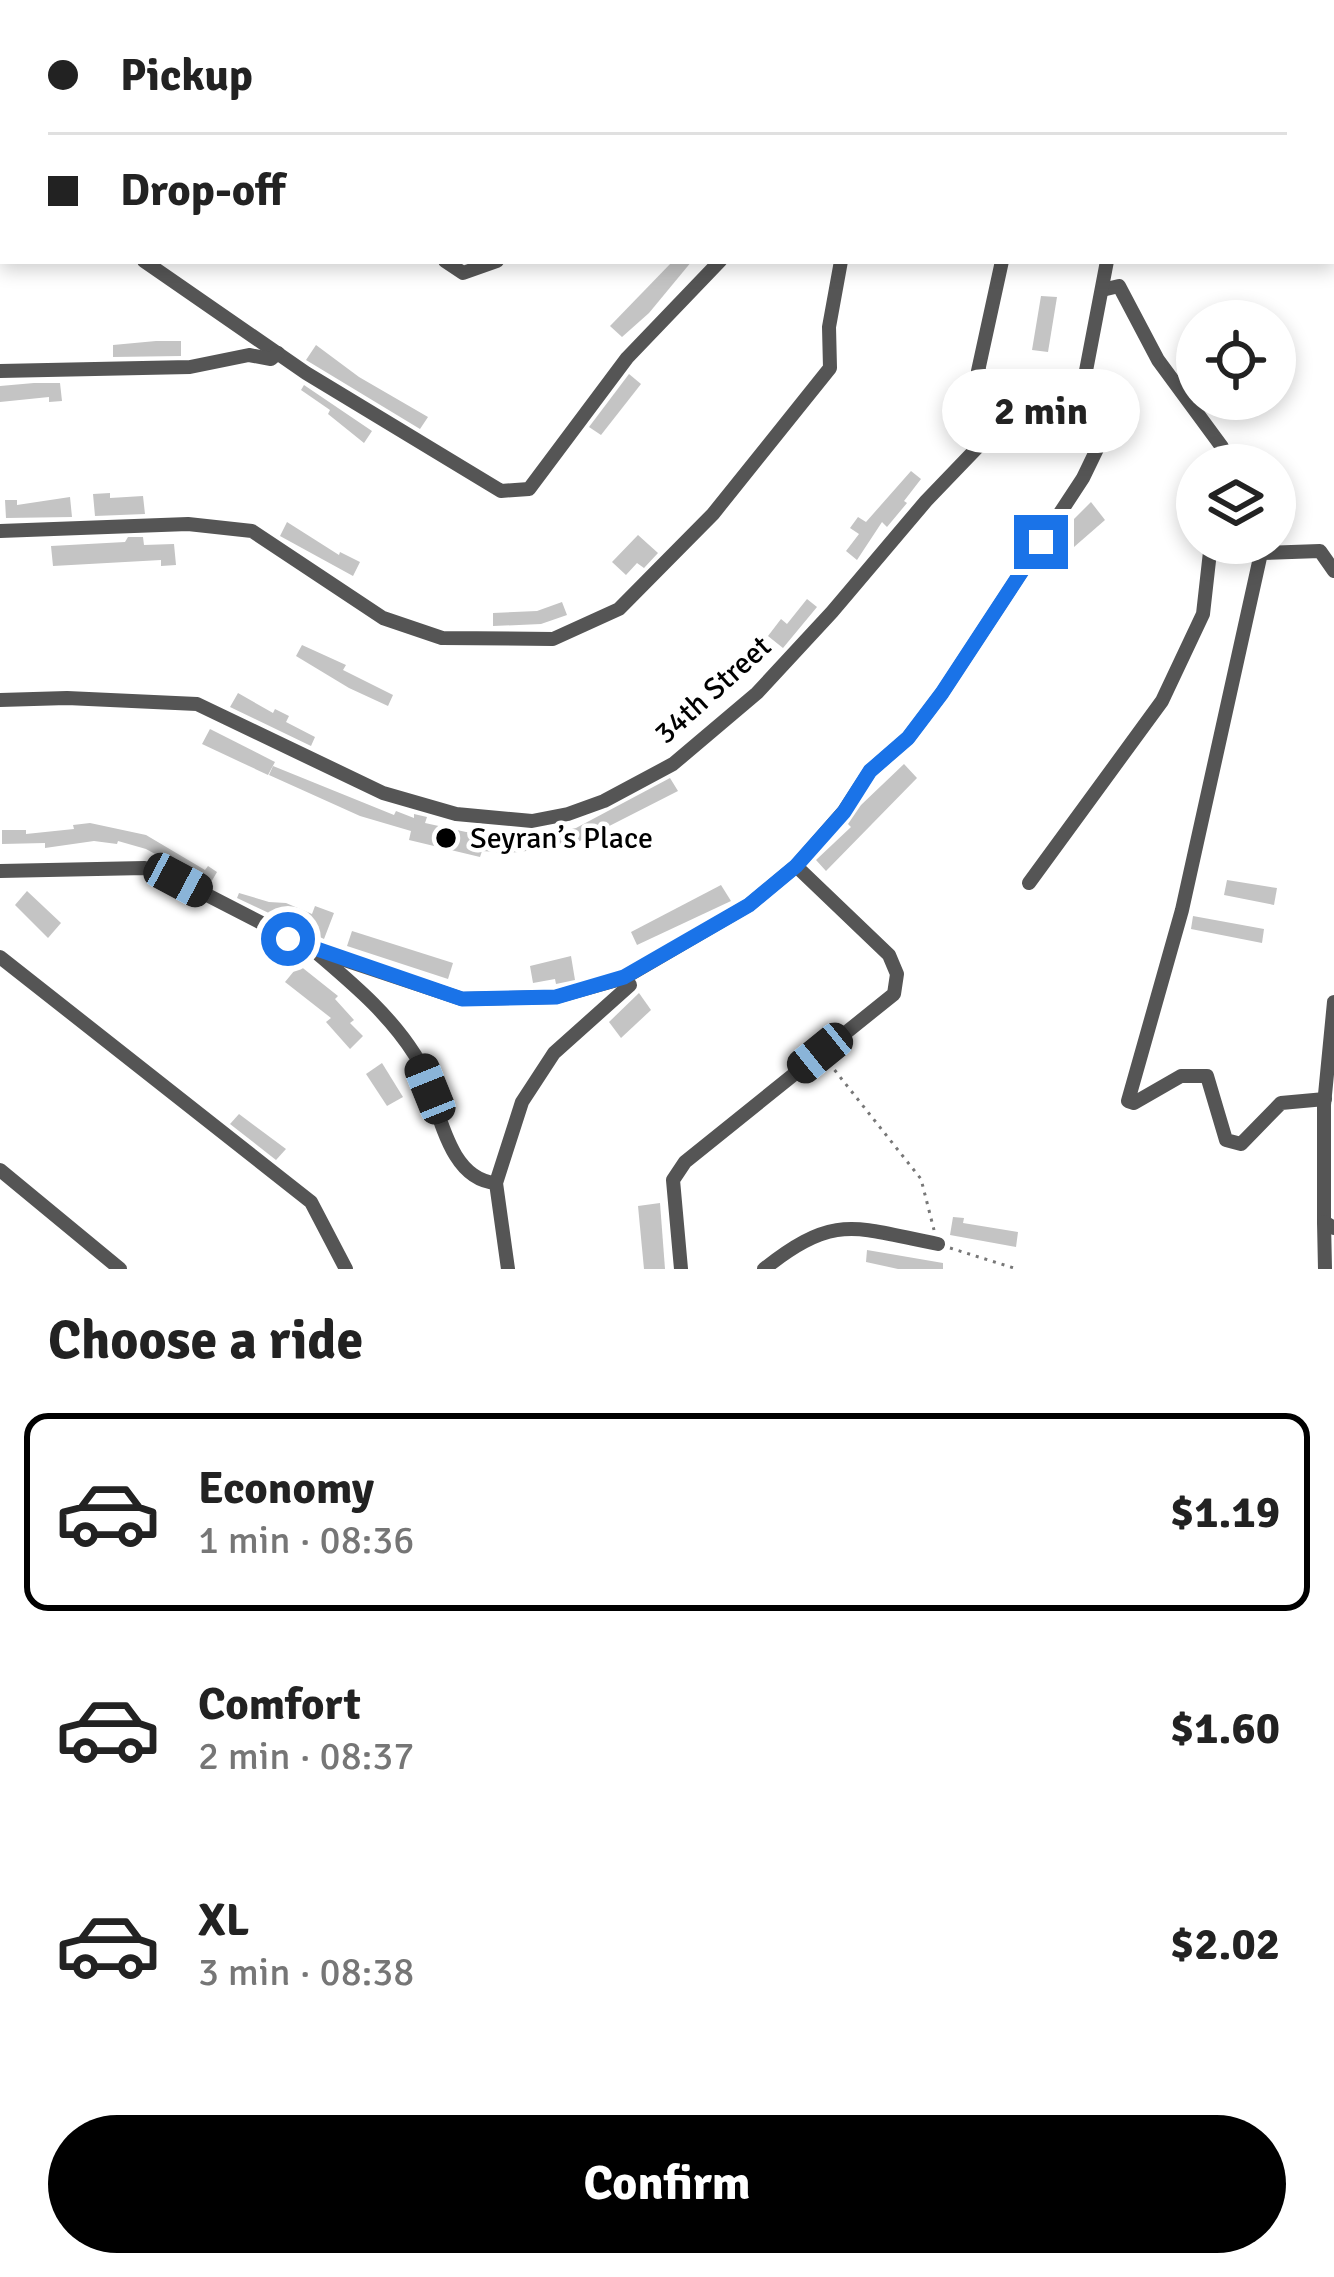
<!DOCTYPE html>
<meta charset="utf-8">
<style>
:root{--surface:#fff;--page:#f2f2f2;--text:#222;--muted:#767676;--line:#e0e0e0;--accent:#000}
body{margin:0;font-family:Signika,sans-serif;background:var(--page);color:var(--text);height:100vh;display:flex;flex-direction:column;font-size:45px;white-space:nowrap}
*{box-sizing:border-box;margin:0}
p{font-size:39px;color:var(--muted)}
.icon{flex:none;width:66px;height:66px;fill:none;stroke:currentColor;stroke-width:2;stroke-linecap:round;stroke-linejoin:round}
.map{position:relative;height:1269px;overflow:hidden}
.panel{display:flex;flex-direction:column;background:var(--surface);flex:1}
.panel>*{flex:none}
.hud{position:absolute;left:0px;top:0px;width:1335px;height:264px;box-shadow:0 6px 18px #0003;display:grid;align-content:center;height:264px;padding:0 48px;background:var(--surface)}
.buttons{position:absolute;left:1176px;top:300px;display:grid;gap:24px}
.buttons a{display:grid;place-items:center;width:120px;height:120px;border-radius:50%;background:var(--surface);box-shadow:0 6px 18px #0003;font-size:60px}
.end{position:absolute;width:54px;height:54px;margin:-27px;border:15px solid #1a73e8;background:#fff;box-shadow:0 0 0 6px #fff}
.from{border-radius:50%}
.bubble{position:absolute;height:84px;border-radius:42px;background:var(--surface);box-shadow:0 6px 18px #0003;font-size:39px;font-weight:800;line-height:84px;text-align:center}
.car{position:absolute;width:36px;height:72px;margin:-36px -18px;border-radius:15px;box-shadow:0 0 9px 3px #0007;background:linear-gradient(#222 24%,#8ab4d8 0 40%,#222 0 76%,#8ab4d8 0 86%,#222 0)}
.hud b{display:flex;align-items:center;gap:42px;height:114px;font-size:45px}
.hud b+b{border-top:3px solid var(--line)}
.hud i{width:30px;height:30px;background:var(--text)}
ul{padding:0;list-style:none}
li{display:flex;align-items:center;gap:36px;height:198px;margin:0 24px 18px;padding:0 24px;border:6px solid transparent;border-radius:24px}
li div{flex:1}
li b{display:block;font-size:45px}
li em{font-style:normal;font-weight:800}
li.active{border-color:var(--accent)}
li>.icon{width:108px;height:108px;stroke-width:1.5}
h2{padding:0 48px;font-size:54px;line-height:144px}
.button{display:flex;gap:24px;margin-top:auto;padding:24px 48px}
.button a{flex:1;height:138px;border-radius:72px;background:var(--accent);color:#fff;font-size:48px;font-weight:800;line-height:138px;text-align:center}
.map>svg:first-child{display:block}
.building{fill:#c4c4c4}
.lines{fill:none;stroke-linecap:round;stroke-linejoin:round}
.path{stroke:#777;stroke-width:3;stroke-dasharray:3 6;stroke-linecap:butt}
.service{stroke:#555;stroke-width:6}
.minor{stroke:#555;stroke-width:14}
.route{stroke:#1a73e8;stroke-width:15}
.poi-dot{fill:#000;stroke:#fff;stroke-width:4.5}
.labels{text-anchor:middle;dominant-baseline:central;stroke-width:9;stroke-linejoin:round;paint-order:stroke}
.street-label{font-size:30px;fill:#000;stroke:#fff}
.poi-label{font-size:30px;fill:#000;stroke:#fff;text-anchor:start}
</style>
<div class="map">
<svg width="1334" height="1269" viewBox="0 0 1334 1269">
<rect width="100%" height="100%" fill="#fff"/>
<!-- building -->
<g class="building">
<polygon points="673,261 692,261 649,313 622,337 610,326"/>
<polygon points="1041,296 1057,297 1048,352 1032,350"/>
<polygon points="156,341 181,341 181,356 113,357 113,345"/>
<polygon points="316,345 359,377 428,417 420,429 306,360"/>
<polygon points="629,374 641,384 601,435 589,427"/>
<polygon points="34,383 60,383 62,401 49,402 49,397 0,402 0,386"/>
<polygon points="304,385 372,431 364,443 328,414 330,410 301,390"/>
<polygon points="911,471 921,479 904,501 907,503 887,527 882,522 857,560 846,551 859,534 850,528 858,517 866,522"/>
<polygon points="110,493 110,498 143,496 145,514 95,516 93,494"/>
<polygon points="70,497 72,517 6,518 5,500 17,500 17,505"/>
<polygon points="1091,502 1105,520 1074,547 1062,531"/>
<polygon points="287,522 339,555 340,552 360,562 353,576 280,536"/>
<polygon points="638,535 658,553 644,568 637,563 626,575 612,562"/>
<polygon points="128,537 143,537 144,545 174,544 176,565 161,566 161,560 53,566 51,546 125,542"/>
<polygon points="807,599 817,607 783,648 768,636 781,619 787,624"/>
<polygon points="562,602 567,615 541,624 493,626 493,613 537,611"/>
<polygon points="302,645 346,665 343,670 393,695 388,706 349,688 296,656"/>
<polygon points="238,693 273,713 275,709 289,716 286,722 315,737 311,746 230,707"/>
<polygon points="210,729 275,762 268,775 202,744"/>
<polygon points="904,764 917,778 826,871 816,860 851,827 848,824 861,805"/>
<polygon points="273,766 394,815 396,811 414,818 414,814 427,817 425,823 466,832 528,835 528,839 576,828 670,778 678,791 570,846 509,853 482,851 480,857 409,840 411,831 360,816 269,775"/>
<polygon points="90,823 146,835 205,870 208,866 217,872 210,884 146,849 118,841 117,844 94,841 45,848 45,843 2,844 2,830 26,830 26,834 74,829 73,825"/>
<polygon points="1227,880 1277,888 1274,905 1224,895"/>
<polygon points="721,885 731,901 637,945 631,932"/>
<polygon points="27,891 61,923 48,938 15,905"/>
<polygon points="239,893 269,902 286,903 312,914 315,906 334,913 324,939 237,898"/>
<polygon points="1193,916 1264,929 1262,943 1191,929"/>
<polygon points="352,931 453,963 448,979 347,946"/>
<polygon points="571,956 575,980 556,984 555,979 533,983 530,966"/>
<polygon points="299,965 338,996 335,999 354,1020 350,1023 363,1036 350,1049 326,1022 331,1018 285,982"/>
<polygon points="639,993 651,1010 621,1038 609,1022"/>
<polygon points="382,1063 403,1097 387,1106 366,1074"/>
<polygon points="239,1114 286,1149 276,1160 230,1124"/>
<polygon points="660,1203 665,1269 644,1269 638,1206"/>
<polygon points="953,1217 964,1218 963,1223 1018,1232 1016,1247 950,1235"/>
<polygon points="867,1250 943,1263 943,1269 898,1269 866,1262"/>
</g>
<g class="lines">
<!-- path -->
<g class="path">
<polyline points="829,1063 921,1179 934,1230"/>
<polyline points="950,1248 1017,1269"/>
</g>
<!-- service -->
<polyline class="service" points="667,3 669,0"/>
<!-- minor -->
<g class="minor">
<polyline points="226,0 228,3"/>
<polyline points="422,0 427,3"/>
<polyline points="54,3 55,0"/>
<polyline points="175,3 185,0"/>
<polyline points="240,3 242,0"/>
<polyline points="479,3 480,0"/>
<polyline points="554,3 554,0"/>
<polyline points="635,3 636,0"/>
<polyline points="714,3 715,0"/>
<polyline points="883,3 884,0"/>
<polyline points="1043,3 1044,0"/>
<polyline points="1153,3 1153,0"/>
<polyline points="1297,3 1297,0"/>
<polyline points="0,86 3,85"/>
<polyline points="0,217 3,216"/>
<polyline points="144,261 306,373 501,491 529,489 627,358 720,261"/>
<polyline points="445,261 463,273 497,261"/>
<polyline points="1102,290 1119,286 1158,360 1222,447 1220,465"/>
<polyline points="0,371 190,367 249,355 271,359 278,353"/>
<polyline points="1076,423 1107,261"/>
<polyline points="0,531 188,524 252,531 383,618 442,638 553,639 619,609 713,514 830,368 829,327 841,261"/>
<polyline points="1257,543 1261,553 1182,910 1128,1101 1134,1103 1181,1076 1207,1076 1226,1140 1241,1144 1281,1103 1325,1099"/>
<polyline points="1261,553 1320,551 1334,571"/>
<polyline points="0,700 67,698 197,704 383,793 456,814 532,821 568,814 604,801 673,764 757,693 832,612 926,501 1024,399"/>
<polyline points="0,871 145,868 178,880 312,949 462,999 556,997 624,978 749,905 796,866 844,811 870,771 908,738 942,693 1083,478 1098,447 1076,423 1024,399 1005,396 978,371 1002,261"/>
<polyline points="1029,883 1162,701 1203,614 1211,543"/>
<path d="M318,954C354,985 389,1014 415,1055C439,1093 442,1179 496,1183"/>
<polyline points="0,957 311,1202 346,1269"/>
<polyline points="1334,1002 1324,1105 1324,1222 1334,1228"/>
<polyline points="0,1170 120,1269"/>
<polyline points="1324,1222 1325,1269"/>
<polyline points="508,1269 496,1183 522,1102 554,1053 630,985"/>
<polyline points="681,1269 673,1180 685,1162 894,994 897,974 889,955 796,866"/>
<path d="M764,1269C836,1212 855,1228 938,1244"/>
</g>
</g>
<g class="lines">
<!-- route -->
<polyline class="route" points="288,939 462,999 556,997 624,977 749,905 796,866 844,812 870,771 908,738 942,693 1041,542"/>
</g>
<!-- markers -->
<circle class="poi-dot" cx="446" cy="838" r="12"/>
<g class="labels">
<!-- street labels -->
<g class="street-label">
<text transform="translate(713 690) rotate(-42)">34th Street</text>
</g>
<!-- poi labels -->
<g class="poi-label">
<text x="470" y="838">Seyran’s Place</text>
</g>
</g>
</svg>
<div class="buttons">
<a><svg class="icon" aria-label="locate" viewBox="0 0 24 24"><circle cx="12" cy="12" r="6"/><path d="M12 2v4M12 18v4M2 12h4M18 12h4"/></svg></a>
<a><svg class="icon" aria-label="layers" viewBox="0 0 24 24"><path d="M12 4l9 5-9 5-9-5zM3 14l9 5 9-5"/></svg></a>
</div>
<i class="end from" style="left:288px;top:939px"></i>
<i class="end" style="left:1041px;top:542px"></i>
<div class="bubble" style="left:942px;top:369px;width:198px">2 min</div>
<i class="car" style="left:178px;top:880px;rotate:118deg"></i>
<i class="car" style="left:820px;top:1053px;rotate:231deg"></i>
<i class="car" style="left:430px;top:1089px;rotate:338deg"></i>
<div class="hud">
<b><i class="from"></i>Pickup</b>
<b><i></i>Drop-off</b>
</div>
</div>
<section class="panel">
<h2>Choose a ride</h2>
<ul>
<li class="active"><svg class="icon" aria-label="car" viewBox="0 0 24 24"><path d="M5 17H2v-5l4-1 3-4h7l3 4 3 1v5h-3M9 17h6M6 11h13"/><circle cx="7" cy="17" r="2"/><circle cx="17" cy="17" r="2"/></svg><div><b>Economy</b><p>1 min · 08:36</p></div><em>$1.19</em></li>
<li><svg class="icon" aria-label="car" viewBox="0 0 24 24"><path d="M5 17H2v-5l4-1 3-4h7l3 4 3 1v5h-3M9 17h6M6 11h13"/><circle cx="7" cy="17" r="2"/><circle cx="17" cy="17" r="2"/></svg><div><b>Comfort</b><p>2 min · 08:37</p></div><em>$1.60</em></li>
<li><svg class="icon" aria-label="car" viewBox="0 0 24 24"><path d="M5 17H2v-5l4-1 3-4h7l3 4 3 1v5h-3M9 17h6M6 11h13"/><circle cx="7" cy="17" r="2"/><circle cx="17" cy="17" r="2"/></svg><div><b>XL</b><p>3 min · 08:38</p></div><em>$2.02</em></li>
</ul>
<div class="button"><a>Confirm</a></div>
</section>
